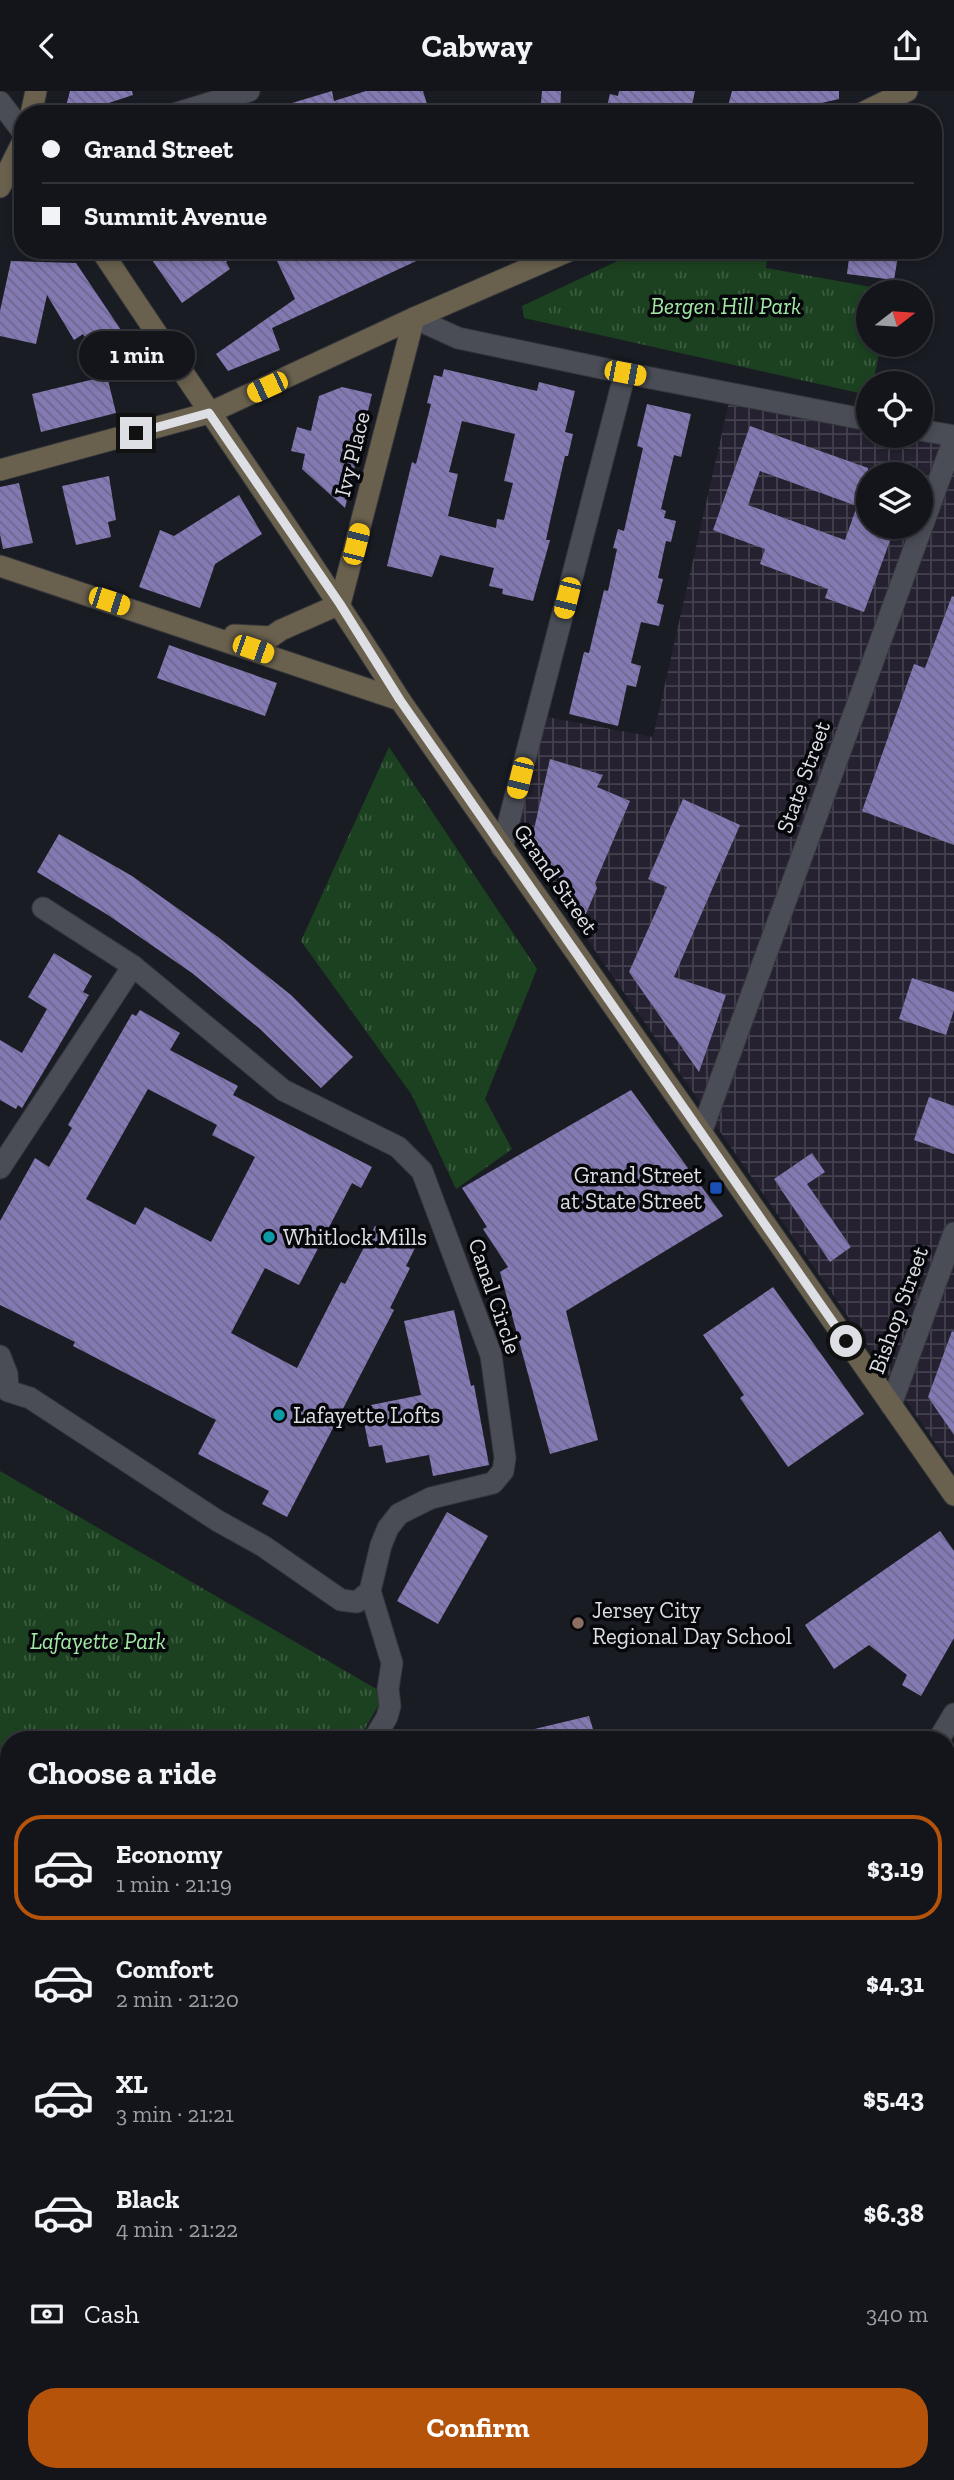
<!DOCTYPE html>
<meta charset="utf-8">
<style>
:root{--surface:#14151b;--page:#1d1e24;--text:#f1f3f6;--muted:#9d9fa3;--line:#33343a;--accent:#b45309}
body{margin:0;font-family:"Zilla Slab",serif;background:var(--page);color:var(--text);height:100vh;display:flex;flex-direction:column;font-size:26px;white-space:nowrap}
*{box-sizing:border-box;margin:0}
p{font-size:23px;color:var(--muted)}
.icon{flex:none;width:38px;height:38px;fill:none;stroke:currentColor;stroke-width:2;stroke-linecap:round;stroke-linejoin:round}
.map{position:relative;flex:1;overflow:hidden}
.side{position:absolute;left:0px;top:1640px;width:956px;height:751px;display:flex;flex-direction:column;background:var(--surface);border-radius:28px 28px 0 0;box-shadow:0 4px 10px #0003,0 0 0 2px var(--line)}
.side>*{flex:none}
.hud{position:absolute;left:14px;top:14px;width:928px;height:154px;border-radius:28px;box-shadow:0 4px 10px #0003,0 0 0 2px var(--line);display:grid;align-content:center;height:154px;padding:0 28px;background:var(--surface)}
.needle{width:46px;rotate:73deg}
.fabs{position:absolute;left:856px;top:189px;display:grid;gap:14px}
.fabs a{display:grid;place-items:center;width:77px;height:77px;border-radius:50%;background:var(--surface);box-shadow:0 4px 10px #0003,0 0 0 2px var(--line);font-size:35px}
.end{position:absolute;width:32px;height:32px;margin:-16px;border:9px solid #dddfe4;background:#111;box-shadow:0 0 0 4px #111}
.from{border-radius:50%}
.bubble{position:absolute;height:49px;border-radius:24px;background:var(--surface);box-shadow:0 4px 10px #0003,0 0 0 2px var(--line);font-size:23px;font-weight:700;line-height:49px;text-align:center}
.car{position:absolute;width:21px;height:42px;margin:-21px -10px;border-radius:9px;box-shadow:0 0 5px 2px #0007;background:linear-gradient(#f5c518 24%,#345 0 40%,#f5c518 0 76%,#345 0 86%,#f5c518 0)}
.hud b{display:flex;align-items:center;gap:24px;height:66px;font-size:26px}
.hud b+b{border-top:2px solid var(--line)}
.hud i{width:18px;height:18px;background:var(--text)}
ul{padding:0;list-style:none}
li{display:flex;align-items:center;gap:21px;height:105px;margin:0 14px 10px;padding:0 14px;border:4px solid transparent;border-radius:28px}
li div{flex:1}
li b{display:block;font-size:26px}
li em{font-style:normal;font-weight:700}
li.active{border-color:var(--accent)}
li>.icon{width:63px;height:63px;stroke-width:1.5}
h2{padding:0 28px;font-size:32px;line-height:84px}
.pay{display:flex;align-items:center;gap:18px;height:77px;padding:0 28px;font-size:26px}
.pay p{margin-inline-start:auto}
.cta{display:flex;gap:14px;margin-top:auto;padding:14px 28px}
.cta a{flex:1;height:80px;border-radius:28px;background:var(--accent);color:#fff;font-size:28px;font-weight:700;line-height:80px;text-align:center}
header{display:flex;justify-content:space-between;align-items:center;height:91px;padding:0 28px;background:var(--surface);font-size:32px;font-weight:700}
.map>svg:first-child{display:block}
.industrial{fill:url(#industrial-grid);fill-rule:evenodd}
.grass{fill:url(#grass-tufts)}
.building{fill:url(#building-back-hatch);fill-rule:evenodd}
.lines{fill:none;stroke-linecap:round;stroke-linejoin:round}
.minor-casing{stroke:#35373c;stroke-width:23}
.tertiary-casing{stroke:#35373c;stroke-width:23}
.secondary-casing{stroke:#35373c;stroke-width:23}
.minor{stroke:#4a4c56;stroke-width:21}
.tertiary{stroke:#4a4c56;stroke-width:21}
.secondary{stroke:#69604d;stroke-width:21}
.route{stroke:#dddfe4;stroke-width:9}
.transit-dot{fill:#1a4fb4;stroke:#06070a;stroke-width:2.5}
.culture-dot{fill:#0f9aa8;stroke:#06070a;stroke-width:2.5}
.education-dot{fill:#8d6e63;stroke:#06070a;stroke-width:2.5}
.labels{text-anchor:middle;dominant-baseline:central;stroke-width:7;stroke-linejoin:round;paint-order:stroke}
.park-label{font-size:23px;font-style:italic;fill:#a2e9a6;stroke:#06070a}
.street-label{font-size:23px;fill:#dddfe4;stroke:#06070a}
.poi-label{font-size:23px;fill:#dddfe4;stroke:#06070a;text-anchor:start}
</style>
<header><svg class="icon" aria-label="back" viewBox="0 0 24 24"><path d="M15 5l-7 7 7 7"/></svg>Cabway<svg class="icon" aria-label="share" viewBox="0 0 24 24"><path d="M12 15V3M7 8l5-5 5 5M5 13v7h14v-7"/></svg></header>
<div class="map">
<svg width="954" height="2389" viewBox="0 0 954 2389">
<defs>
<pattern id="industrial-grid" width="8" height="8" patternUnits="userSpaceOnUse" patternTransform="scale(1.75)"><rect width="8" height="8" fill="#252130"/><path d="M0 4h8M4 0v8" fill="none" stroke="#44414e"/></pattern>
<pattern id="grass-tufts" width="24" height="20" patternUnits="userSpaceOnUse" patternTransform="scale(1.75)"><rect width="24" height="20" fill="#1c4120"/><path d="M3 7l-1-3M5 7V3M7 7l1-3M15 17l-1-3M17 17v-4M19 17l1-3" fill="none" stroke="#3d5c40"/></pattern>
<pattern id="building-back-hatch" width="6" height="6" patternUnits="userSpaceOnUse" patternTransform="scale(1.75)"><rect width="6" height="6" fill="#847ab3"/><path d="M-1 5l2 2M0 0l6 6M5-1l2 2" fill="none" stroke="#6d678c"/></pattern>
</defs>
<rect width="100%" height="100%" fill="#1a1c24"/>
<!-- industrial -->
<path class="industrial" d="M729,311L868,338V345H901L954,355V1379L513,741L537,624L653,646ZM868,383H920V436H868Z"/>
<!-- grass -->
<g class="grass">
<polygon points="641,159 768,159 766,177 893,200 868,201 868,254 881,254 873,292 868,292 868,304 524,227 522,215"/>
<polygon points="389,656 537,878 485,1008 512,1058 456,1098 412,1004 301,850"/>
<polygon points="0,1380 385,1603 359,1648 9,1648 9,1986 0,1981"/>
</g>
<!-- building -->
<g class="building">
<polygon points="70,0 132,0 133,4 75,23 64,23"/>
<polygon points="332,0 334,10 366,0 423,0 430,23 273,23 272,18"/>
<polygon points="542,0 561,0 560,23 540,23"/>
<polygon points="619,0 695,0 690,23 605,23 610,3 618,5"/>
<polygon points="732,0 839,0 839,8 773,23 726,23"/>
<polygon points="145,159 244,159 226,171 230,178 182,212"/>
<polygon points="300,159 440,159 272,237 280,259 228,280 216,263 295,208 277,170"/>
<polygon points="850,159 899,159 894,189 847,183"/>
<polygon points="11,170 76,172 121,239 92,257 83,243 74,249 47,204 36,253 0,245 0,220"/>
<path d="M444,278L537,300L539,291L575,300L565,341L573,343L568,365H565L551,426L546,449H550L533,510L502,503L503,498L489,495L494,477L440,464L432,486L387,475L412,371L416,373L431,313L427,312L434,284L442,286ZM462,330L515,343L504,390L513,392L504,429L497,428L496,437L448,425L458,383L449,381Z"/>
<polygon points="107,285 116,322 41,341 32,303"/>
<polygon points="342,296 372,303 345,417 302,378 305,363 291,360 297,336 311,340 319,305"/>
<polygon points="647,313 691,323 681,366 674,364 661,418 666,420 664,427 676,430 671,451 666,450 658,487 663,488 657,512 664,514 659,535 641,531 631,572 641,575 636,596 627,594 618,635 569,623 584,561 589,562 604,499 608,500 617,458 613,457 618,438 624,440 643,357 637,355"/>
<path d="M750,335L868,377V436H895L864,521L825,507L828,498L760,473L765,458L713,439ZM760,380L857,415L845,449L748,414Z"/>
<polygon points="109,385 116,429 108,431 111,446 76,454 62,395"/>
<polygon points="19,392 33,452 3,458 0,443 0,396"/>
<polygon points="239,404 262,443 215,473 200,517 139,496 160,439 174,445"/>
<polygon points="952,505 954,506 954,754 862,720 914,573 925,577"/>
<polygon points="169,554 277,592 265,625 157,587"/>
<polygon points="550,668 603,684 597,696 630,710 595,792 597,797 585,825 532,747"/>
<polygon points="683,708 740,734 674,886 726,904 699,981 629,881 667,796 648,788"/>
<polygon points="59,743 132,785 218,846 291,904 353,966 321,997 260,938 192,882 108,824 37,781"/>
<polygon points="54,862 92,885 83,901 89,904 22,1017 18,1014 16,1018 0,1009 0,949 22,962 47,918 28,906"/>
<polygon points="912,887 954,901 954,919 946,944 899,928"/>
<path d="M140,919L180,942L170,959L238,995L233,1004L372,1076L361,1097L352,1092L299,1194L265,1177L231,1242L297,1277L341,1191L345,1193L375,1135L415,1157L406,1175L410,1177L390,1217L394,1219L287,1426L262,1413L269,1400L198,1363L216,1329L73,1255L75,1251L0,1214V1130L35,1067L49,1076L72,1037L68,1034L94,989L132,923L136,925ZM148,998L217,1034L212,1044L255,1066L211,1151L145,1116L135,1134L86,1108Z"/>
<polygon points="631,999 723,1125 566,1220 598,1349 550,1363 500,1181 508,1176 483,1138 487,1136 462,1097"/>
<polygon points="929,1006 954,1015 954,1063 914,1049"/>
<polygon points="812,1062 825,1081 807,1093 851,1156 830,1171 774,1088"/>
<polygon points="773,1196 864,1323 788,1376 740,1307 744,1304 703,1244"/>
<polygon points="454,1219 471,1295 474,1294 489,1374 433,1385 429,1364 386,1372 382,1354 369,1356 361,1316 421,1304 404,1230"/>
<polygon points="952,1240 954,1241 954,1344 928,1306"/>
<polygon points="447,1421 488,1445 438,1533 397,1510"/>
<polygon points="940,1440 954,1460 954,1547 921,1605 902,1594 907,1584 869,1554 834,1578 805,1534"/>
<polygon points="589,1625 596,1648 523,1648 522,1641"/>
</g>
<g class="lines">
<defs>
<g id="minor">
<polyline points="174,23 249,0"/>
<polyline points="414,227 458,247 625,282 868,329"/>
<polyline points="920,339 954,345"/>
<polyline points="502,757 625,282"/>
<polyline points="701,1042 954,348"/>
<polyline points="0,1077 133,875"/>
<polyline points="0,1265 7,1283 8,1300"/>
<polyline points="8,1300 30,1307 218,1430 263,1455 341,1509 357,1511 370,1500 381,1454 388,1437 399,1423 431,1407 493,1392 503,1380 505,1367 491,1264 422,1080 398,1056 283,999 133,875 43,817"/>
<polyline points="891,1314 954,1142"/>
<polyline points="370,1500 392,1572 388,1598 390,1615 387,1626 374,1648"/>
<polyline points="947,1908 954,1912"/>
<polyline points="0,2001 9,2006"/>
<polyline points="947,2231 954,2235"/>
<polyline points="0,2297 9,2282"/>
<polyline points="0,2317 9,2322"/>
<polyline points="115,2382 128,2389"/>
<polyline points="668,2382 681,2389"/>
<polyline points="753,2389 757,2382"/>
</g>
<g id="tertiary">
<polyline points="0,11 23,41"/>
<polyline points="939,1648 954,1623"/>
<polyline points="512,2389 516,2382"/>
</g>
<g id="secondary">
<polyline points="31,23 36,0"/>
<polyline points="860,23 907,0"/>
<polyline points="0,96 23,50"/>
<path d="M101,159C200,309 304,456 400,609L954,1404"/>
<polyline points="0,379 209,322 414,227 571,159"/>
<polyline points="0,475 400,609"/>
<polyline points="340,513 414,227"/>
<polyline points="234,544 271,546 281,539 340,513"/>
</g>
</defs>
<!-- minor casing -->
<use href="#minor" class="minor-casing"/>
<!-- tertiary casing -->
<use href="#tertiary" class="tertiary-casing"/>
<!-- secondary casing -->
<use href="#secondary" class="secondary-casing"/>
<!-- minor -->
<use href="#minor" class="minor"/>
<!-- tertiary -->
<use href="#tertiary" class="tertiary"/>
<!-- secondary -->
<use href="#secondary" class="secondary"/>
</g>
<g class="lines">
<!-- route -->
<polyline class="route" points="136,342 209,322 340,513 400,609 846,1250"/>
</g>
<!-- markers -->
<rect class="transit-dot" x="709" y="1090" width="14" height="14" rx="3.5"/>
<g class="culture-dot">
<circle cx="269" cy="1146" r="7"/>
<circle cx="279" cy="1324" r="7"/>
</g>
<circle class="education-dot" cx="578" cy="1532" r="7"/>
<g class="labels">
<!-- park labels -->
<g class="park-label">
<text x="726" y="215">Bergen Hill Park</text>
<text x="98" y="1550">Lafayette Park</text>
</g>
<!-- street labels -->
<g class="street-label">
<text transform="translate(352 363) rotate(-76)">Ivy Place</text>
<text transform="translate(803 686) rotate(-70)">State Street</text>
<text transform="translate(556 788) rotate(55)">Grand Street</text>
<text transform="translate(495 1205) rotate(71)">Canal Circle</text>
<text transform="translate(898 1219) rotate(-70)">Bishop Street</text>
</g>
<!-- poi labels -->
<g class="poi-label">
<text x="702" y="1084" text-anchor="end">Grand Street<tspan x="702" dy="26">at State Street</tspan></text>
<text x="283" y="1146">Whitlock Mills</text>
<text x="293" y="1324">Lafayette Lofts</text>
<text x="592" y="1519">Jersey City<tspan x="592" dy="26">Regional Day School</tspan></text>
</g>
</g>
</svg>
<div class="fabs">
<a><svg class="needle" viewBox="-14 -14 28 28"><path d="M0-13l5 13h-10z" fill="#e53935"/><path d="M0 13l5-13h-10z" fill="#9d9fa3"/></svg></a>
<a><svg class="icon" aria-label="locate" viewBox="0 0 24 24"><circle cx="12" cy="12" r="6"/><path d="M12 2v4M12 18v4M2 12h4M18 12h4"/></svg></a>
<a><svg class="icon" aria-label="layers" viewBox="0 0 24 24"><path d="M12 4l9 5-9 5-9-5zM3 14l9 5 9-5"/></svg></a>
</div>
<i class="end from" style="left:846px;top:1250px"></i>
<i class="end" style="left:136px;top:342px"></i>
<div class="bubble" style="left:79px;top:240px;width:116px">1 min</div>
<i class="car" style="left:625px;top:282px;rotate:101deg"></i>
<i class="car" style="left:267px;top:296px;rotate:245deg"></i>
<i class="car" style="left:356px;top:453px;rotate:14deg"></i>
<i class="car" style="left:567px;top:507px;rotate:194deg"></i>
<i class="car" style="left:109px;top:510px;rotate:108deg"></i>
<i class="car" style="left:253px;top:558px;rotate:109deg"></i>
<i class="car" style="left:520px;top:687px;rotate:194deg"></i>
<div class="hud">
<b><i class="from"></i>Grand Street</b>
<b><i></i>Summit Avenue</b>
</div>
<section class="side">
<h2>Choose a ride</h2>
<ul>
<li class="active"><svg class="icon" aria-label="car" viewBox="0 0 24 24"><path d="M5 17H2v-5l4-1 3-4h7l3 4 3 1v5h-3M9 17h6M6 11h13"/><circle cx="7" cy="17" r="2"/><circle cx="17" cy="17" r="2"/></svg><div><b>Economy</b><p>1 min · 21:19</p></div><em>$3.19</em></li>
<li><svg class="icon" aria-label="car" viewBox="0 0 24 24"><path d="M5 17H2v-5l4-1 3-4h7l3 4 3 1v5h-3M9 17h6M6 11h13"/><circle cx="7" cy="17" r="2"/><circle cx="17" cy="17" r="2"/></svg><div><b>Comfort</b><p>2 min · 21:20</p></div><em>$4.31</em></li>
<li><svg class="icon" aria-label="car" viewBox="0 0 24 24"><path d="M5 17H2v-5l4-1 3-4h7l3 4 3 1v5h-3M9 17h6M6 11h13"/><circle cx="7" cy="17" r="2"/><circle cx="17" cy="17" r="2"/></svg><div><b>XL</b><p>3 min · 21:21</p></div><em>$5.43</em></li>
<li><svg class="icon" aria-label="car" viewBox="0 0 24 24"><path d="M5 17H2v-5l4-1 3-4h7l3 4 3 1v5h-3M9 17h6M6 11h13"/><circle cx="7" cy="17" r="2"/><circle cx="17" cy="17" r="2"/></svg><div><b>Black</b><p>4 min · 21:22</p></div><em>$6.38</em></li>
</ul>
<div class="pay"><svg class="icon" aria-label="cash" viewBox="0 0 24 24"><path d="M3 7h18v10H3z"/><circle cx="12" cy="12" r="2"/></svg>Cash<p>340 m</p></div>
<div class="cta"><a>Confirm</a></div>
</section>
</div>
